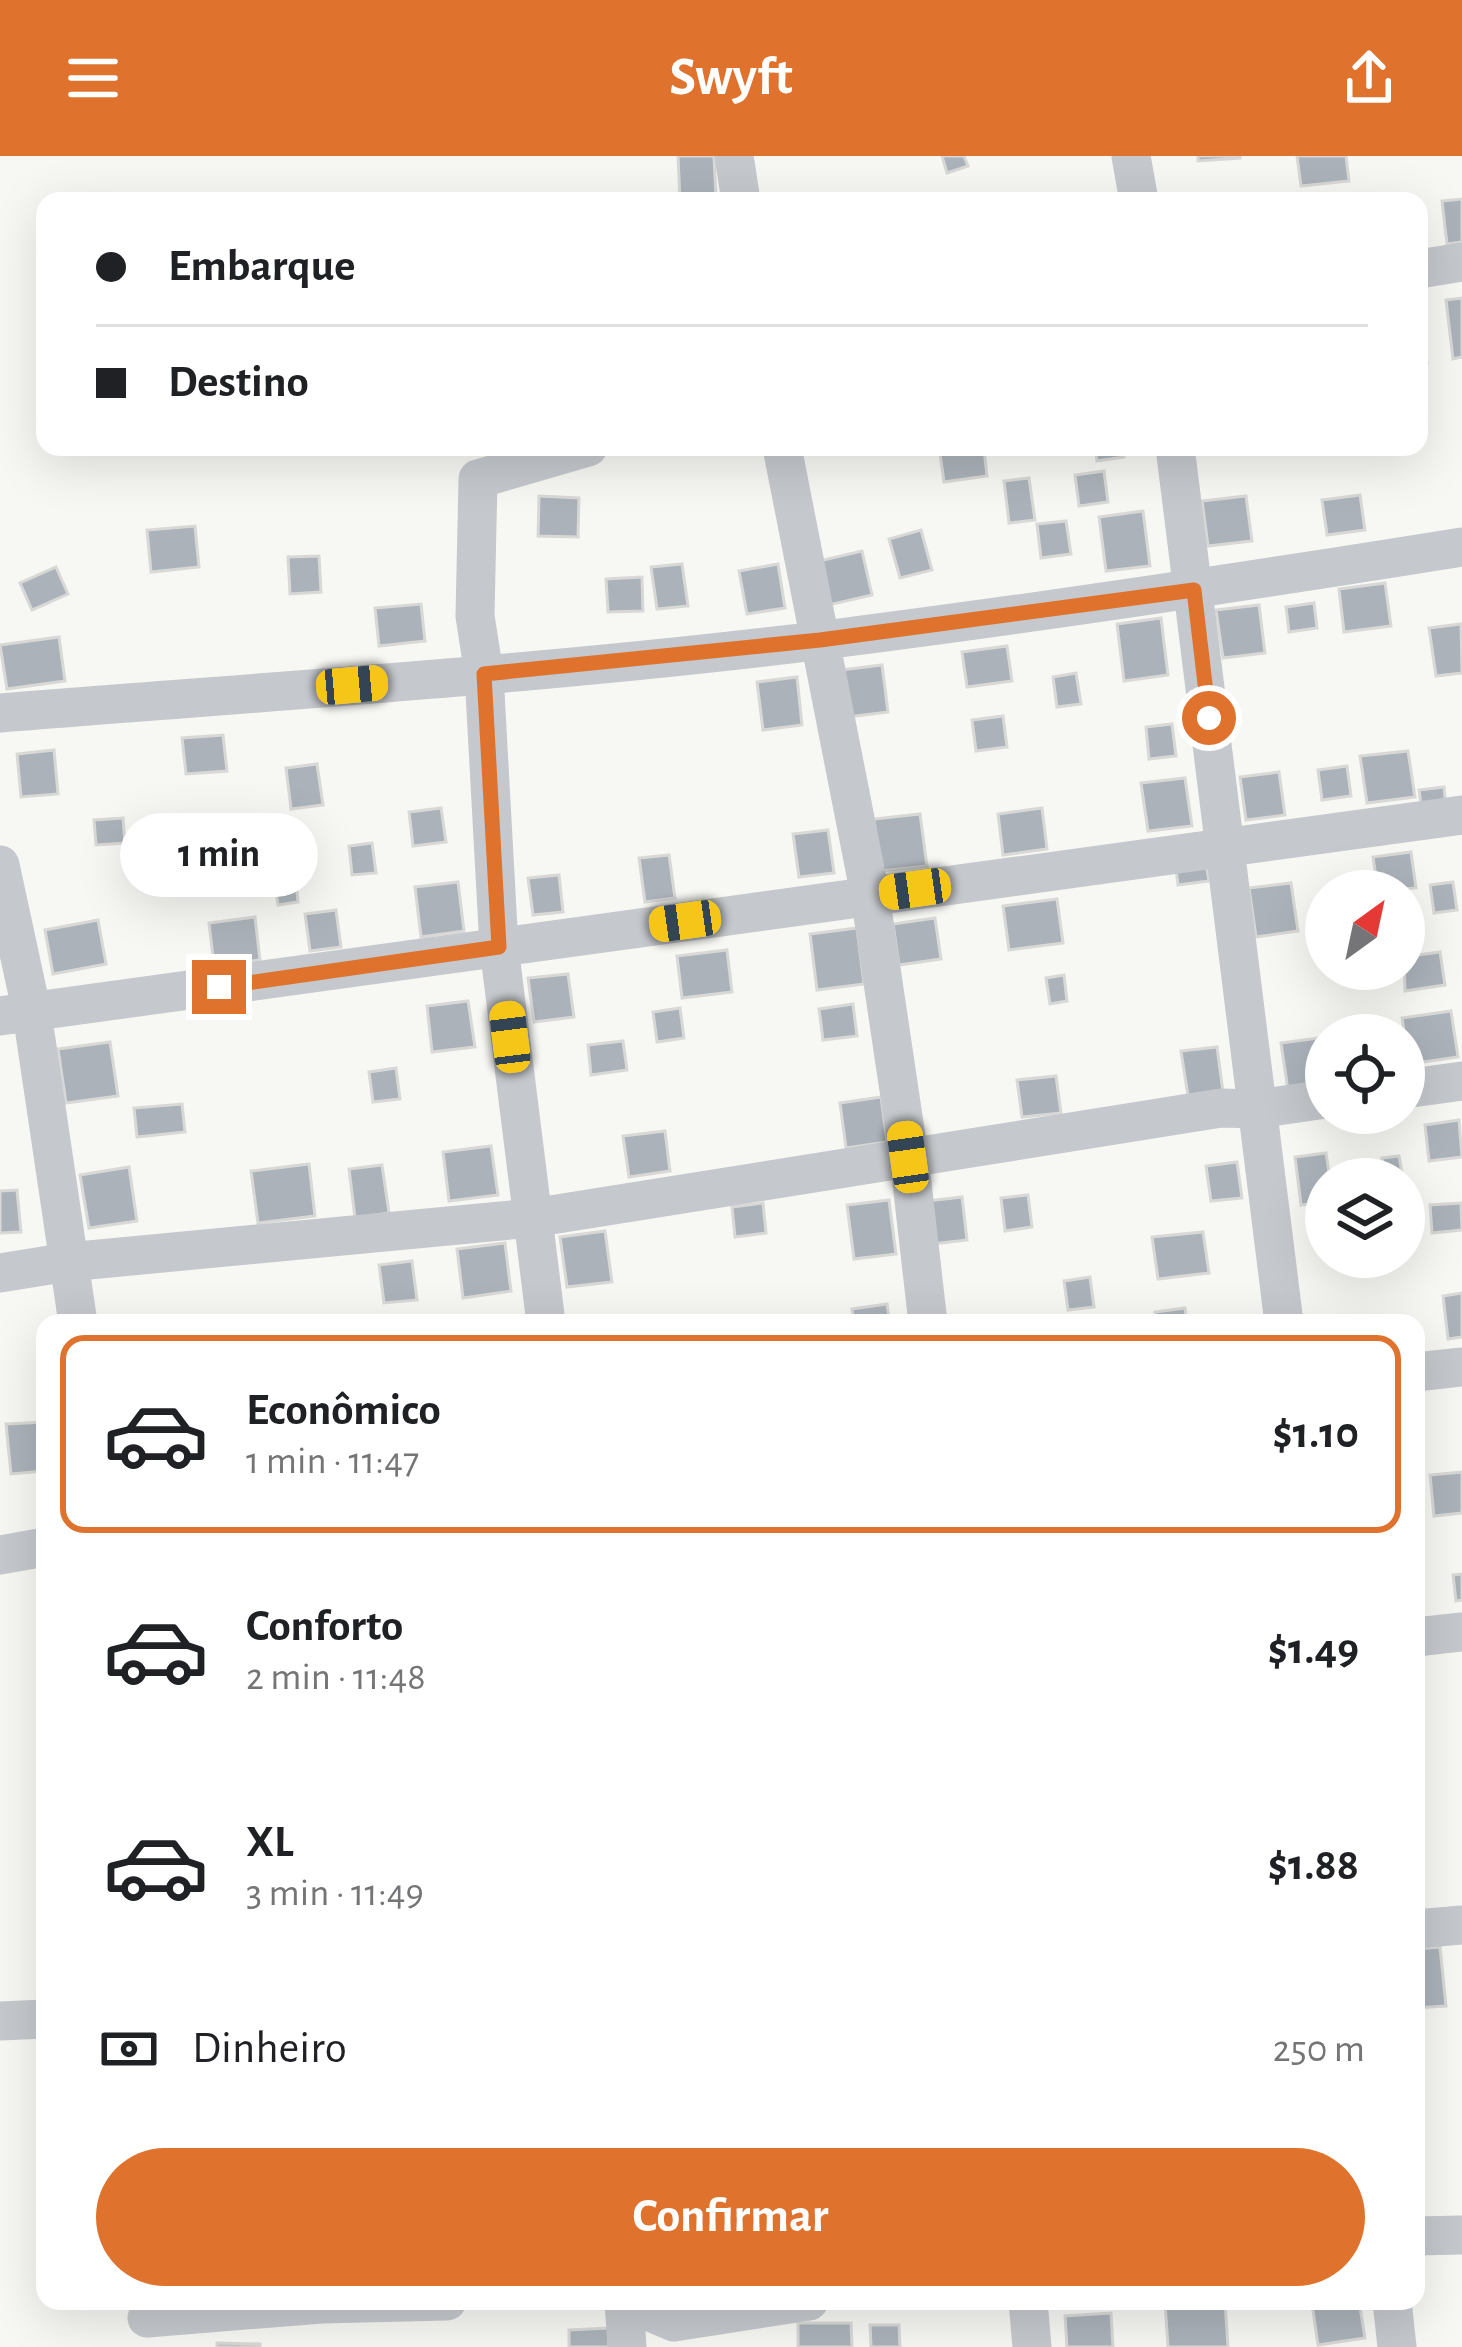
<!DOCTYPE html>
<html lang="pt">
<meta charset="utf-8">
<style>
:root{--surface:#fff;--page:#f2f2f2;--text:#202124;--muted:#757577;--line:#e0e0e0;--accent:#df722d}
body{margin:0;font-family:"Alegreya Sans",sans-serif;background:var(--page);color:var(--text);height:100vh;display:flex;flex-direction:column;font-size:45px;white-space:nowrap}
*{box-sizing:border-box;margin:0}
p{font-size:39px;color:var(--muted)}
.icon{flex:none;width:66px;height:66px;fill:none;stroke:currentColor;stroke-width:2;stroke-linecap:round;stroke-linejoin:round}
.map{position:relative;flex:1;overflow:hidden}
.sheet{position:absolute;left:36px;top:1158px;width:1389px;height:996px;display:flex;flex-direction:column;background:var(--surface);border-radius:24px;box-shadow:0 12px 48px #0002}
.sheet>*{flex:none}
.hud{position:absolute;left:36px;top:36px;width:1392px;height:264px;border-radius:24px;box-shadow:0 12px 48px #0002;display:grid;align-content:center;height:264px;padding:0 60px;background:var(--surface)}
.needle{width:78px;rotate:33deg}
.tools{position:absolute;left:1305px;top:714px;display:grid;gap:24px}
.tools a{display:grid;place-items:center;width:120px;height:120px;border-radius:50%;background:var(--surface);box-shadow:0 12px 48px #0002;font-size:60px}
.end{position:absolute;width:54px;height:54px;margin:-27px;border:15px solid #df722d;background:#fff;box-shadow:0 0 0 6px #fff}
.from{border-radius:50%}
.bubble{position:absolute;height:84px;border-radius:42px;background:var(--surface);box-shadow:0 12px 48px #0002;font-size:39px;font-weight:700;line-height:84px;text-align:center}
.car{position:absolute;width:36px;height:72px;margin:-36px -18px;border-radius:15px;box-shadow:0 0 9px 3px #0007;background:linear-gradient(#f5c518 24%,#345 0 40%,#f5c518 0 76%,#345 0 86%,#f5c518 0)}
.hud b{display:flex;align-items:center;gap:42px;height:114px;font-size:45px}
.hud b+b{border-top:3px solid var(--line)}
.hud i{width:30px;height:30px;background:var(--text)}
ul{padding:21px 0 0;list-style:none}
li{display:flex;align-items:center;gap:36px;height:198px;margin:0 24px 18px;padding:0 36px;border:6px solid transparent;border-radius:24px}
li div{flex:1}
li b{display:block;font-size:45px}
li em{font-style:normal;font-weight:700}
li.on{border-color:var(--accent)}
li>.icon{width:108px;height:108px;stroke-width:1.5}
.pay{display:flex;align-items:center;gap:30px;height:132px;padding:0 60px;font-size:45px}
.pay p{margin-inline-start:auto}
.cta{display:flex;gap:24px;margin-top:auto;padding:24px 60px}
.cta a{flex:1;height:138px;border-radius:72px;background:var(--accent);color:#fff;font-size:48px;font-weight:700;line-height:138px;text-align:center}
header{display:flex;justify-content:space-between;align-items:center;height:156px;padding:0 60px;background:var(--accent);color:#fff;font-size:54px;font-weight:700}
.map>svg:first-child{display:block}
.building{fill:#abb2b9;stroke:#d8d9d7;stroke-width:3}
.lines{fill:none;stroke-linecap:round;stroke-linejoin:round}
.minor{stroke:#c5c8cc;stroke-width:39}
.route{stroke:#df722d;stroke-width:15}
</style>
<header><svg class="icon" aria-label="menu" viewBox="0 0 24 24"><path d="M4 6h16M4 12h16M4 18h16"/></svg>Swyft<svg class="icon" aria-label="share" viewBox="0 0 24 24"><path d="M12 15V3M7 8l5-5 5 5M5 13v7h14v-7"/></svg></header>
<div class="map">
<svg width="1462" height="2191" viewBox="0 0 1462 2191">
<rect width="100%" height="100%" fill="#f7f7f4"/>
<!-- building -->
<g class="building">
<polygon points="678,0 714,0 716,45 680,45"/>
<polygon points="942,0 964,0 968,10 947,17"/>
<polygon points="1198,0 1240,0 1240,2 1198,5"/>
<polygon points="1297,0 1346,0 1349,25 1301,30"/>
<polygon points="1462,43 1462,86 1447,88 1442,45"/>
<polygon points="1462,142 1462,201 1453,203 1446,144"/>
<polygon points="1419,160 1427,207 1419,208"/>
<polygon points="1095,291 1122,291 1124,301 1097,305"/>
<polygon points="984,293 987,320 944,326 940,298"/>
<polygon points="1104,315 1108,346 1079,350 1075,319"/>
<polygon points="1029,322 1035,364 1009,367 1004,325"/>
<polygon points="1360,339 1365,374 1327,379 1322,344"/>
<polygon points="539,340 579,342 578,381 538,380"/>
<polygon points="1246,340 1252,385 1208,390 1202,345"/>
<polygon points="1143,355 1150,410 1106,415 1099,361"/>
<polygon points="1066,365 1071,398 1041,402 1037,368"/>
<polygon points="195,370 199,411 151,416 147,374"/>
<polygon points="921,374 932,414 900,422 889,383"/>
<polygon points="862,395 872,439 829,449 819,405"/>
<polygon points="319,400 321,436 290,438 288,401"/>
<polygon points="682,408 688,450 657,453 651,411"/>
<polygon points="778,408 785,452 747,458 739,415"/>
<polygon points="56,411 68,438 32,454 20,427"/>
<polygon points="642,421 643,455 608,456 606,423"/>
<polygon points="1385,427 1391,470 1344,476 1339,433"/>
<polygon points="1314,447 1317,472 1289,476 1286,451"/>
<polygon points="421,448 425,485 379,490 375,452"/>
<polygon points="1259,449 1265,497 1223,502 1216,454"/>
<polygon points="1161,462 1168,519 1124,525 1117,468"/>
<polygon points="1461,468 1462,517 1436,520 1429,472"/>
<polygon points="59,481 65,525 7,533 0,489"/>
<polygon points="1007,490 1012,525 967,531 962,496"/>
<polygon points="882,509 888,556 847,561 841,514"/>
<polygon points="1076,517 1081,548 1057,551 1053,521"/>
<polygon points="797,521 802,569 763,574 757,526"/>
<polygon points="1003,560 1007,591 976,595 972,564"/>
<polygon points="1172,568 1176,600 1149,603 1146,571"/>
<polygon points="223,579 227,615 186,618 182,582"/>
<polygon points="54,594 58,638 21,641 17,598"/>
<polygon points="1408,595 1415,641 1367,647 1360,600"/>
<polygon points="317,608 323,649 291,653 286,612"/>
<polygon points="1347,610 1351,640 1322,644 1318,614"/>
<polygon points="1279,616 1285,659 1246,664 1240,621"/>
<polygon points="1185,622 1192,670 1148,675 1141,627"/>
<polygon points="1444,631 1446,652 1422,656 1419,634"/>
<polygon points="441,652 446,686 413,690 409,656"/>
<polygon points="1042,652 1047,693 1003,699 998,658"/>
<polygon points="920,658 927,710 880,715 874,663"/>
<polygon points="123,662 125,687 96,689 94,664"/>
<polygon points="218,663 225,682 208,688 201,670"/>
<polygon points="828,674 834,717 799,721 793,678"/>
<polygon points="179,679 183,710 159,713 156,682"/>
<polygon points="372,687 376,717 352,719 349,690"/>
<polygon points="1411,696 1416,732 1378,735 1373,701"/>
<polygon points="669,699 675,742 645,746 639,702"/>
<polygon points="1205,701 1209,725 1178,729 1175,705"/>
<polygon points="295,714 298,746 278,749 273,717"/>
<polygon points="559,719 563,756 533,759 528,722"/>
<polygon points="458,726 464,775 421,781 415,731"/>
<polygon points="1453,726 1457,754 1434,757 1430,729"/>
<polygon points="1291,727 1298,775 1256,781 1249,732"/>
<polygon points="1057,743 1063,787 1009,794 1003,750"/>
<polygon points="336,754 341,791 310,795 305,758"/>
<polygon points="255,761 260,804 214,810 209,767"/>
<polygon points="935,762 941,803 899,809 893,768"/>
<polygon points="98,764 106,808 53,818 45,774"/>
<polygon points="857,772 864,828 817,834 810,778"/>
<polygon points="727,794 732,836 682,842 677,800"/>
<polygon points="1440,796 1445,829 1405,835 1404,801"/>
<polygon points="568,818 574,861 534,866 528,822"/>
<polygon points="1064,819 1067,845 1050,848 1046,822"/>
<polygon points="468,845 475,891 432,896 427,850"/>
<polygon points="853,848 857,880 823,884 819,853"/>
<polygon points="680,852 684,882 657,886 653,856"/>
<polygon points="1451,855 1458,901 1409,908 1402,862"/>
<polygon points="1326,881 1326,929 1288,934 1281,887"/>
<polygon points="623,885 627,914 591,919 588,889"/>
<polygon points="110,886 118,940 66,947 58,893"/>
<polygon points="1217,891 1223,936 1188,940 1181,895"/>
<polygon points="396,912 400,943 373,946 369,916"/>
<polygon points="1056,920 1061,957 1022,961 1017,924"/>
<polygon points="881,941 887,986 846,992 840,947"/>
<polygon points="182,948 185,976 137,981 134,952"/>
<polygon points="1459,964 1462,1001 1429,1005 1425,969"/>
<polygon points="665,975 670,1015 629,1021 623,980"/>
<polygon points="491,990 498,1039 449,1045 443,996"/>
<polygon points="1326,997 1330,1023 1326,1023 1326,1046 1301,1049 1295,1001"/>
<polygon points="1399,1000 1402,1017 1384,1019 1382,1002"/>
<polygon points="1237,1006 1242,1042 1211,1045 1206,1010"/>
<polygon points="309,1008 315,1060 258,1067 251,1015"/>
<polygon points="382,1009 389,1057 355,1062 349,1013"/>
<polygon points="129,1011 137,1065 89,1072 80,1019"/>
<polygon points="17,1034 21,1076 0,1077 0,1035"/>
<polygon points="1028,1039 1032,1071 1005,1075 1001,1042"/>
<polygon points="962,1041 967,1084 932,1088 927,1045"/>
<polygon points="889,1044 896,1098 854,1103 847,1049"/>
<polygon points="763,1047 766,1077 735,1081 732,1051"/>
<polygon points="1461,1047 1462,1074 1432,1077 1430,1049"/>
<polygon points="605,1075 612,1126 567,1131 560,1081"/>
<polygon points="1203,1076 1209,1117 1158,1123 1152,1081"/>
<polygon points="505,1087 511,1135 463,1142 457,1093"/>
<polygon points="412,1105 417,1144 384,1147 379,1109"/>
<polygon points="1090,1121 1094,1151 1068,1154 1064,1125"/>
<polygon points="1462,1137 1462,1181 1448,1183 1443,1140"/>
<polygon points="887,1148 890,1167 854,1167 852,1153"/>
<polygon points="1185,1152 1187,1167 1156,1167 1155,1156"/>
<polygon points="45,1266 45,1315 11,1318 6,1268"/>
<polygon points="1462,1316 1462,1357 1434,1360 1430,1319"/>
<polygon points="1462,1418 1462,1444 1456,1445 1453,1419"/>
<polygon points="1440,1791 1446,1850 1416,1852 1416,1793"/>
<polygon points="1225,2145 1228,2191 1168,2191 1165,2147"/>
<polygon points="1332,2145 1359,2145 1365,2182 1318,2189 1312,2148"/>
<polygon points="1111,2157 1113,2191 1067,2191 1065,2160"/>
<polygon points="798,2167 851,2167 852,2191 798,2191"/>
<polygon points="870,2169 899,2169 900,2191 871,2191"/>
<polygon points="609,2172 609,2191 569,2191 569,2174"/>
<polygon points="217,2187 260,2188 260,2191 217,2191"/>
</g>
<g class="lines">
<!-- minor -->
<g class="minor">
<polyline points="734,0 741,45"/>
<polyline points="1131,0 1139,45"/>
<polyline points="1419,113 1462,106"/>
<polyline points="782,291 870,739 909,1001 928,1167"/>
<polyline points="1175,291 1284,1167"/>
<path d="M0,557C274,535 550,518 824,484C1037,457 1250,425 1462,391"/>
<polyline points="0,709 32,857 78,1167"/>
<polyline points="0,860 1462,659"/>
<polyline points="1404,933 1462,925"/>
<polyline points="0,1117 68,1106 532,1062 1221,952 1257,953 1326,943"/>
<polyline points="546,1167 499,791 484,518 475,460 478,323 588,291"/>
<polyline points="1416,1216 1462,1211"/>
<polyline points="0,1399 45,1391"/>
<polyline points="1416,1481 1462,1476"/>
<polyline points="1416,1773 1462,1769"/>
<polyline points="0,1865 45,1863"/>
<polyline points="1416,2080 1462,2079"/>
<polyline points="624,2145 627,2191"/>
<polyline points="625,2145 674,2166 809,2145"/>
<polyline points="1028,2145 1032,2191"/>
<polyline points="1392,2145 1397,2191"/>
<polyline points="147,2162 322,2148 447,2145"/>
</g>
</g>
<g class="lines">
<!-- route -->
<polyline class="route" points="219,831 499,791 484,518 820,484 1194,434 1209,562"/>
</g>
</svg>
<div class="tools">
<a><svg class="needle" viewBox="-14 -14 28 28"><path d="M0-13l5 13h-10z" fill="#e53935"/><path d="M0 13l5-13h-10z" fill="#757577"/></svg></a>
<a><svg class="icon" aria-label="locate" viewBox="0 0 24 24"><circle cx="12" cy="12" r="6"/><path d="M12 2v4M12 18v4M2 12h4M18 12h4"/></svg></a>
<a><svg class="icon" aria-label="layers" viewBox="0 0 24 24"><path d="M12 4l9 5-9 5-9-5zM3 14l9 5 9-5"/></svg></a>
</div>
<i class="end from" style="left:1209px;top:562px"></i>
<i class="end" style="left:219px;top:831px"></i>
<div class="bubble" style="left:120px;top:657px;width:198px">1 min</div>
<i class="car" style="left:352px;top:529px;rotate:85deg"></i>
<i class="car" style="left:915px;top:733px;rotate:262deg"></i>
<i class="car" style="left:685px;top:765px;rotate:262deg"></i>
<i class="car" style="left:510px;top:881px;rotate:353deg"></i>
<i class="car" style="left:908px;top:1001px;rotate:352deg"></i>
<div class="hud">
<b><i class="from"></i>Embarque</b>
<b><i></i>Destino</b>
</div>
<section class="sheet">
<ul>
<li class="on"><svg class="icon" aria-label="car" viewBox="0 0 24 24"><path d="M5 17H2v-5l4-1 3-4h7l3 4 3 1v5h-3M9 17h6M6 11h13"/><circle cx="7" cy="17" r="2"/><circle cx="17" cy="17" r="2"/></svg><div><b>Econômico</b><p>1 min · 11:47</p></div><em>$1.10</em></li>
<li><svg class="icon" aria-label="car" viewBox="0 0 24 24"><path d="M5 17H2v-5l4-1 3-4h7l3 4 3 1v5h-3M9 17h6M6 11h13"/><circle cx="7" cy="17" r="2"/><circle cx="17" cy="17" r="2"/></svg><div><b>Conforto</b><p>2 min · 11:48</p></div><em>$1.49</em></li>
<li><svg class="icon" aria-label="car" viewBox="0 0 24 24"><path d="M5 17H2v-5l4-1 3-4h7l3 4 3 1v5h-3M9 17h6M6 11h13"/><circle cx="7" cy="17" r="2"/><circle cx="17" cy="17" r="2"/></svg><div><b>XL</b><p>3 min · 11:49</p></div><em>$1.88</em></li>
</ul>
<div class="pay"><svg class="icon" aria-label="cash" viewBox="0 0 24 24"><path d="M3 7h18v10H3z"/><circle cx="12" cy="12" r="2"/></svg>Dinheiro<p>250 m</p></div>
<div class="cta"><a>Confirmar</a></div>
</section>
</div>
